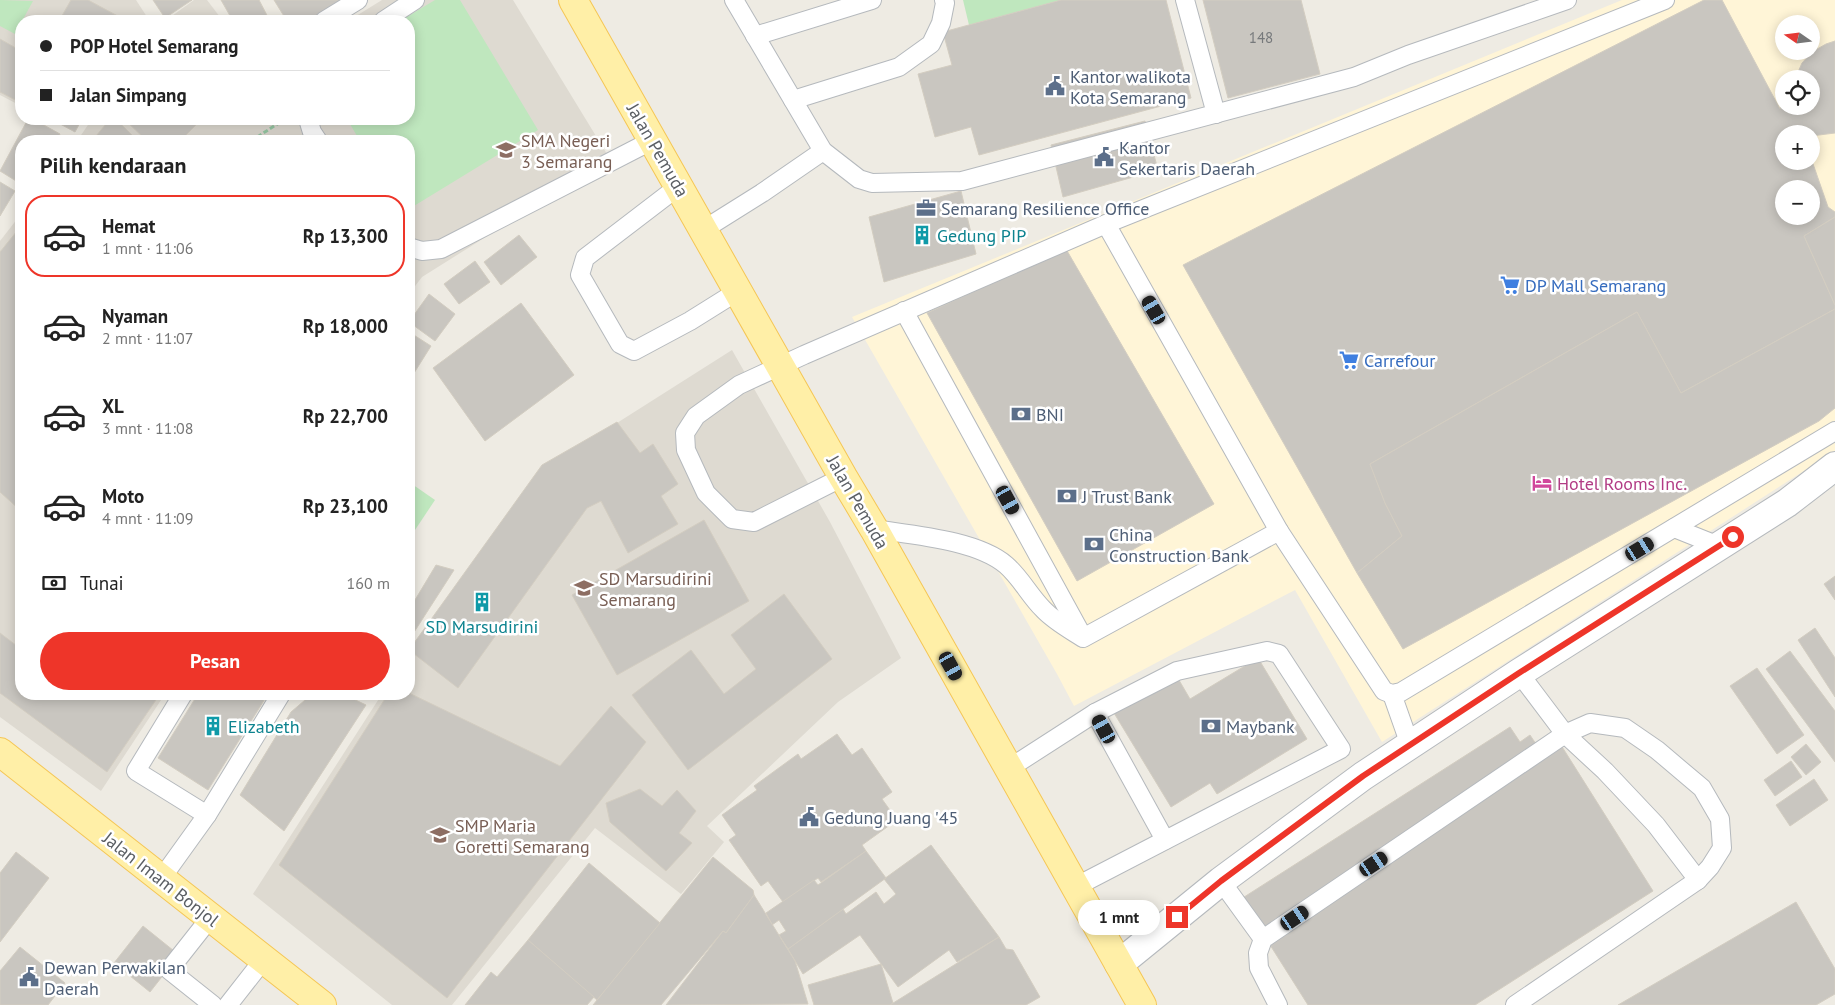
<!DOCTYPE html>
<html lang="id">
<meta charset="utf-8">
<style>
:root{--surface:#fff;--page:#f6f6f6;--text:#222;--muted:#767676;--line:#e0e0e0;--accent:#ee3529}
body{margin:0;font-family:"PT Sans",sans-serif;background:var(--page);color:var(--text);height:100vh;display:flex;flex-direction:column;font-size:19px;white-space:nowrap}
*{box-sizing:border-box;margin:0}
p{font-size:16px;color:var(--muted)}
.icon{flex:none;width:28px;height:28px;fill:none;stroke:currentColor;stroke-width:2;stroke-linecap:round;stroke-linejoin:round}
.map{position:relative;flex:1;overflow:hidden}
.sheet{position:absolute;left:15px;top:135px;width:400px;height:565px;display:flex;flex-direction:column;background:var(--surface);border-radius:20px;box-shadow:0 2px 12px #0003}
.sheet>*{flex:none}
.hud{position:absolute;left:15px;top:15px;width:400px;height:110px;border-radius:20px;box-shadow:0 2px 12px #0003;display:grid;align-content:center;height:110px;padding:0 25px;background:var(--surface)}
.needle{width:32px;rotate:284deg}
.tools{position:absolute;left:1775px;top:15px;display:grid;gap:10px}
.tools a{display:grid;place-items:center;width:45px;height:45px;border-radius:50%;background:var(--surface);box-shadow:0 2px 12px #0003;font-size:25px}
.end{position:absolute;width:22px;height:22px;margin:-11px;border:6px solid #ee3529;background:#fff;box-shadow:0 0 0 2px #fff}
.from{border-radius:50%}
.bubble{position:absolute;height:35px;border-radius:18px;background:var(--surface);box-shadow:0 2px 12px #0003;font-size:16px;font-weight:600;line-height:35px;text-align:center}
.car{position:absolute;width:15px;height:30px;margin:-15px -8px;border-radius:6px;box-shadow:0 0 4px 1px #0007;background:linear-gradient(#222 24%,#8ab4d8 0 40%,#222 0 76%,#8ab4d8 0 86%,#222 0)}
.hud b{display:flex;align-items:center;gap:18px;height:48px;font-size:19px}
.hud b+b{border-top:1px solid var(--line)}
.hud i{width:12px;height:12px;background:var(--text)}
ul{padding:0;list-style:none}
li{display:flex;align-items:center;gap:15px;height:82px;margin:0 10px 8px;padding:0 15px;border:2px solid transparent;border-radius:20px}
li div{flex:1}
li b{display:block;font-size:19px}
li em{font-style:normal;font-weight:600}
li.active{border-color:var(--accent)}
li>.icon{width:45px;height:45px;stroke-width:1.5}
h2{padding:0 25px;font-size:22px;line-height:60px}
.pay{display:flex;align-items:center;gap:12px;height:55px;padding:0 25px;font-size:19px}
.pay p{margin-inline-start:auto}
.cta{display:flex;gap:10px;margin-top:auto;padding:10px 25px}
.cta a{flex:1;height:58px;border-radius:30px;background:var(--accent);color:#fff;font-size:20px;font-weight:600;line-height:58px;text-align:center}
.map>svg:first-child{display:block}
.commercial{fill:#fff5d7;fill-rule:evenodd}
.education{fill:#dedad1}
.green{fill:#bfe7be}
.building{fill:#c9c6c0;stroke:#d3cdc1;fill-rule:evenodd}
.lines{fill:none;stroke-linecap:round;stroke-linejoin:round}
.lane-casing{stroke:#b5b9bd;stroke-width:20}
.street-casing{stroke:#b5b9bd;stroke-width:30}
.primary-casing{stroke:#f5c655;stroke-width:30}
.path{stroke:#97c8a4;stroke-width:3;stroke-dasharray:5 2.5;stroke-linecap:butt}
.lane{stroke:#fff;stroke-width:18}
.street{stroke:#fff;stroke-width:28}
.primary{stroke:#ffefa7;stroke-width:28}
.route{stroke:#ee3529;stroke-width:6}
.labels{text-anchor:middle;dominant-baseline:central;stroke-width:5;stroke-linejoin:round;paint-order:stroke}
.number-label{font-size:15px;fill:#76797b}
.service-label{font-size:18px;fill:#4e5e75;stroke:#fff;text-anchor:start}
.education-label{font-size:18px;fill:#785e54;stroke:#fff;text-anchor:start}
.street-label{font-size:18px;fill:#5b5f64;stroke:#fff}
.culture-label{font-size:18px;fill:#0d838f;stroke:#fff;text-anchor:start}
.shop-label{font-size:18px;fill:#366cbe;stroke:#fff;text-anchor:start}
.hotel-label{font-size:18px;fill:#b23c85;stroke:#fff;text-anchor:start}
</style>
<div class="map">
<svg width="1835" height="1005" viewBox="0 0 1835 1005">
<rect width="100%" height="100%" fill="#eeebe3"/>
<!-- commercial -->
<path class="commercial" d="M1622,0H1835V451L1382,742L1295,590L1074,706L1057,674L852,317ZM1784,24H1811V51H1784ZM1784,79H1811V106H1784ZM1784,134H1811V161H1784ZM1784,189H1811V216H1784Z"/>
<!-- education -->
<g class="education">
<polygon points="0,0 136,0 149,20 149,21 21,21 21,106 0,95"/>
<polygon points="194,0 207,0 223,21 165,21"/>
<polygon points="382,0 513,0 610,159 422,277 409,294 409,141 77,141 92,119 409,119 409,21 348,21"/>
<polygon points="21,214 21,694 165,694 101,791 0,717 0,241"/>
<polygon points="732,350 830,522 901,658 838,702 707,826 724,842 681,894 595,828 452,1005 392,1005 253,894 382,694 409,694 409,654 546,468"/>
</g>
<!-- green -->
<g class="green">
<polygon points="0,0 33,1 15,34 0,26"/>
<polygon points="435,0 460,0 538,130 409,209 409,141 360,141 347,119 409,119 409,21 400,21"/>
<polygon points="963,0 1061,0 969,25"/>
<polygon points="409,482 435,500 409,539"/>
</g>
<!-- building -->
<g class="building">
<polygon points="71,0 88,0 127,21 59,21"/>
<polygon points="153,0 192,0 165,18"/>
<polygon points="221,0 259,0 270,21 233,21"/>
<polygon points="274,0 341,0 308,21 287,21"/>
<polygon points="1061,0 1166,0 1191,98 979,155 971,127 935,137 918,74 952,65 943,32"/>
<polygon points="1203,0 1301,0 1320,74 1228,98"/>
<path d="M1704,0H1722L1780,109L1784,101V106H1811V79H1795L1802,63L1812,52L1826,44L1835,41V133L1811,136V134H1784V161H1811V158L1828,207L1835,212V217L1804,236L1835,305V309L1681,393L1637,312L1370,464L1385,503L1402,536L1357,573L1183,265ZM1784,189H1811V216H1784Z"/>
<polygon points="0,39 21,51 21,103 0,92"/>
<polygon points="28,119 33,119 60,134 56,141 21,141 21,184 0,171"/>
<polygon points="51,119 82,119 75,132"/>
<polygon points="110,119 116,119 138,141 92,141"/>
<polygon points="124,119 202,119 180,141 147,141"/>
<polygon points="1145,121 1158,170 1063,197 1051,145"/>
<polygon points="0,182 15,191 0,216"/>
<polygon points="961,191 976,254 884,282 869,217"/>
<polygon points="1835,217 1835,305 1804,236"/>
<polygon points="21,226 21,511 0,492 0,252"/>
<polygon points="519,235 537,257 501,285 484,262"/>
<polygon points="1066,249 1214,504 1077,581 927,313"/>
<polygon points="475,261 490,282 459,304 444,284"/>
<polygon points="429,294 455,314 435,341 409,322"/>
<polygon points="521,303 574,375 485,441 433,368"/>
<polygon points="1835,309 1835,408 1819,421 1403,649 1357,573 1402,536 1385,503 1370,464 1637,312 1681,393"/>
<polygon points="409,332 431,346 409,381"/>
<polygon points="617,422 640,453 653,444 678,484 661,496 678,524 628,553 601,501 587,508 458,688 409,650 542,465"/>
<polygon points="704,520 749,601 617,675 572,595"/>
<polygon points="436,565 454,570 409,640 409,610"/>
<polygon points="1835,576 1835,600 1824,584"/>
<polygon points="784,594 832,659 688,770 632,695 691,650 724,694 756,669 731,635"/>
<polygon points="1815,628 1835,658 1835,697 1798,640"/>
<polygon points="0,633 21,649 21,694 81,694 88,699 92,694 160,694 107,772 0,693"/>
<polygon points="1790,651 1835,711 1835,762 1766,669"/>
<polygon points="1258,658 1307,739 1217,794 1210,783 1171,807 1114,713 1176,675 1190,699"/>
<polygon points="1757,668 1804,735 1777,754 1730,686"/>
<polygon points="409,693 560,766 611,706 646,742 447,998 279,865 388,694"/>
<polygon points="198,694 268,694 208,790 158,758"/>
<polygon points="312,694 343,694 366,705 284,831 240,795 291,712"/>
<polygon points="1510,727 1520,742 1530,735 1536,744 1554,734 1653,891 1475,1005 1308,1005 1241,899"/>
<polygon points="837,734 852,755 862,748 892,792 882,799 897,820 862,845 866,851 821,882 818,878 783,902 768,881 761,886 729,840 736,835 722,815 757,790 754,786 798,754 801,759"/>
<polygon points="1806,744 1821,762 1806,775 1791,757"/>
<polygon points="1791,761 1802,777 1775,796 1764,780"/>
<polygon points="1814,779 1828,800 1790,826 1776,805"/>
<polygon points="640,789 662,806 677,790 696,811 679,833 692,843 666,871 610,822 606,803"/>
<polygon points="931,845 999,937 957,962 949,950 898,987 860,935 803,974 788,949 843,909 846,914 876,892 884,904 896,894 884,879"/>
<polygon points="866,851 886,878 788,949 779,935 786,931 779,920 772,925 766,913 814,880 818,885"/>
<polygon points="16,852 49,878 0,942 0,873"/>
<polygon points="713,857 753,890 754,895 726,933 723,931 661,1005 593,1005"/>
<polygon points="589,863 660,923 597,1000 528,940"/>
<polygon points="754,895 795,961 808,1004 666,1005 723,931 726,933"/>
<polygon points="1796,902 1835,969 1835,994 1816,1005 1618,1005"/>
<polygon points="143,926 179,955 150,992 114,963"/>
<polygon points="999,937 1006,949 1013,950 1040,997 1026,1005 890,1005"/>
<polygon points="528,940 594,997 587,1005 465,1005 491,972 497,977"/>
<polygon points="20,947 65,983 48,1005 0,1005 0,971"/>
<polygon points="881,964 893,1003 890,1005 814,1005 808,985"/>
</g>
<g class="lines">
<defs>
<g id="lane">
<polyline points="734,0 823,151 859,179 872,183 962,181 1354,77 1408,55 1567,0"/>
<polyline points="1185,0 1216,114"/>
<polyline points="324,21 358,0"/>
<polyline points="383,21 415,0"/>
<polyline points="755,36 872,0"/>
<polyline points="793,100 899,67 931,44 941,23 945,3 944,0"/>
<polyline points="308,119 312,132 318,141"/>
<polyline points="679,186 585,258 580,275 620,344 634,351 690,321 738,291"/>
<polyline points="1106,224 1279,531"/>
<polyline points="703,230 762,193 823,151"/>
<polyline points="409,247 422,251 441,249 653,140"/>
<polyline points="904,311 1083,637"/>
<polyline points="843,477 754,522 732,519 706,493 686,450 685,433 696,416 739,385 804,355 1106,224 1665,0"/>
<polyline points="1674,528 1719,546"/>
<path d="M874,529C912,535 977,540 1006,565C1021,578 1029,595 1043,609C1054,621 1069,629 1083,638L1279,531L1384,691L1392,694L1401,692L1835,431"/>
<polyline points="1519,673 1565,734 1605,771 1656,825 1698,880"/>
<polyline points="183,694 136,771 207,815"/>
<polyline points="1392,694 1410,745"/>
<polyline points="1095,713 1165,840"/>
<polyline points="1008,769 1095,713 1177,671 1267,651 1279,654 1341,749 1075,887"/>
<polyline points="161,879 207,815 281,694"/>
<polyline points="1221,881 1263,939"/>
<polyline points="210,918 169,970 213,1005"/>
<polyline points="228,1005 264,959"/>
<polyline points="1278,1005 1259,968 1258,953 1263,939 1565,734 1590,723 1625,728 1657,750 1702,788 1720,819 1722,848 1710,867 1698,880 1515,1005"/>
</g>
<polyline id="street" points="1119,964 1221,881 1363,776 1519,673 1787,503 1835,466"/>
<g id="primary">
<polyline points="573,0 843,477 874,529 1142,1005"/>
<polyline points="0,752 322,1005"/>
</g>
</defs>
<!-- lane casing -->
<use href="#lane" class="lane-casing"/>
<!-- street casing -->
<use href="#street" class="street-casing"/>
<!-- primary casing -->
<use href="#primary" class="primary-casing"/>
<!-- path -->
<polyline class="path" points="251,141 285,119"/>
<!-- lane -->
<use href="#lane" class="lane"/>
<!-- street -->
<use href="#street" class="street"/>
<!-- primary -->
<use href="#primary" class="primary"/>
</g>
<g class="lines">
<!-- route -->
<polyline class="route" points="1177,917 1221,881 1363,776 1519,673 1733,537"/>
</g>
<!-- icons -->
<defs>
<symbol id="civic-bare" viewBox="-9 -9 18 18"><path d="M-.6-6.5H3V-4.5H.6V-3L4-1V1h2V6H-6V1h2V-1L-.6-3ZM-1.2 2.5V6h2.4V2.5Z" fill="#5c6f8a" stroke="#fff" stroke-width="2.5" paint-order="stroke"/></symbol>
<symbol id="school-bare" viewBox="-9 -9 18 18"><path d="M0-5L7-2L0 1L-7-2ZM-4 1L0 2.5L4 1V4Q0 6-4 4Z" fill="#8d6e63" stroke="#fff" stroke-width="2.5" paint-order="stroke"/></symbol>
<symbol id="office-bare" viewBox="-9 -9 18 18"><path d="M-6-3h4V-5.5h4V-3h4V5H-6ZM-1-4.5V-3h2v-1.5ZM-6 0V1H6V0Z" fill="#5c6f8a" stroke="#fff" stroke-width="2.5" paint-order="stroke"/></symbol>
<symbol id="building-bare" viewBox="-9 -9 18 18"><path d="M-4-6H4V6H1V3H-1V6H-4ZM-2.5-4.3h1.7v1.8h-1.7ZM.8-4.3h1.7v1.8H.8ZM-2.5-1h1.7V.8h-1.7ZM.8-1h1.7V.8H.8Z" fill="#0f9aa8" stroke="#fff" stroke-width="2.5" paint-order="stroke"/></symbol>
<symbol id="supermarket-bare" viewBox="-9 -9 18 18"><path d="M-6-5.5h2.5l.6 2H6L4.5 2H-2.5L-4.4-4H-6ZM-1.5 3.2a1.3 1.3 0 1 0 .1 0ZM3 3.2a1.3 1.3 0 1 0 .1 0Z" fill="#3f7fe0" stroke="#fff" stroke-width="2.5" paint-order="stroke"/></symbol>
<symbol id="bank-bare" viewBox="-9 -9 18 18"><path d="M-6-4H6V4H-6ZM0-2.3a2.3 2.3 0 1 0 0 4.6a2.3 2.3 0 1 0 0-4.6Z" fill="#5c6f8a" stroke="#fff" stroke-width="2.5" paint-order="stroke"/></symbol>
<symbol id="hotel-bare" viewBox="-9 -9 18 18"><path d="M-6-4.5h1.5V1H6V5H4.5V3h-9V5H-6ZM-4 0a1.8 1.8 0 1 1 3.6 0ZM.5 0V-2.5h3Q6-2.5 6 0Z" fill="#d1479c" stroke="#fff" stroke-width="2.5" paint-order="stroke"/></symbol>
</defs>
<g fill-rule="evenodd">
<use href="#civic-bare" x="1041" y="72" width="28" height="28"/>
<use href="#school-bare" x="492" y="136" width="28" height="28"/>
<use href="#civic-bare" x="1090" y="143" width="28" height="28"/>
<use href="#office-bare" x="912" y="194" width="28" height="28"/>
<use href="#building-bare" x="908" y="221" width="28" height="28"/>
<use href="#supermarket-bare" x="1496" y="271" width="28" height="28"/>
<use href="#supermarket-bare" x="1335" y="346" width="28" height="28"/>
<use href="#bank-bare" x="1007" y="400" width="28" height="28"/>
<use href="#hotel-bare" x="1528" y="469" width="28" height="28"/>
<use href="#bank-bare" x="1053" y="482" width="28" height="28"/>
<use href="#bank-bare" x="1080" y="530" width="28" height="28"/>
<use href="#school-bare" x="570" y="574" width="28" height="28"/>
<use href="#building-bare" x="468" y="588" width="28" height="28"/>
<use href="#building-bare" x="199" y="712" width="28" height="28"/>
<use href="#bank-bare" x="1197" y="712" width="28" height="28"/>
<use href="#civic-bare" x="795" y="803" width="28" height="28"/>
<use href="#school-bare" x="426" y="821" width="28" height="28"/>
<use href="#civic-bare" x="15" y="963" width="28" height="28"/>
</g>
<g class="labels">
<!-- number labels -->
<g class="number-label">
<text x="1261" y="37">148</text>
</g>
<!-- service labels -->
<g class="service-label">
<text x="1070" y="76">Kantor walikota<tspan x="1070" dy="21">Kota Semarang</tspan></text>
<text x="1119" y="147">Kantor<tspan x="1119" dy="21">Sekertaris Daerah</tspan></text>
<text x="941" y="208">Semarang Resilience Office</text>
<text x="1036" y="414">BNI</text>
<text x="1082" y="496">J Trust Bank</text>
<text x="1109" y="534">China<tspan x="1109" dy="21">Construction Bank</tspan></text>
<text x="1226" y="726">Maybank</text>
<text x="824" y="817">Gedung Juang '45</text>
<text x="44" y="967">Dewan Perwakilan<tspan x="44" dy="21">Daerah</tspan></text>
</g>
<!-- education labels -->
<g class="education-label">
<text x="521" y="140">SMA Negeri<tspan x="521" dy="21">3 Semarang</tspan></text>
<text x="599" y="578">SD Marsudirini<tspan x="599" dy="21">Semarang</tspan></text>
<text x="455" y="825">SMP Maria<tspan x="455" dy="21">Goretti Semarang</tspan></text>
</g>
<!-- street labels -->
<g class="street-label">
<text transform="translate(658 150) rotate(60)">Jalan Pemuda</text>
<text transform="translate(858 502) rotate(60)">Jalan Pemuda</text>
<text transform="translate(161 879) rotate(38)">Jalan Imam Bonjol</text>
</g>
<!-- culture labels -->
<g class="culture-label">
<text x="937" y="235">Gedung PIP</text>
<text x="482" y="626" text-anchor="middle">SD Marsudirini</text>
<text x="228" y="726">Elizabeth</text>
</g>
<!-- shop labels -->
<g class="shop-label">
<text x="1525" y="285">DP Mall Semarang</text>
<text x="1364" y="360">Carrefour</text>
</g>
<!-- hotel labels -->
<g class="hotel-label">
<text x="1557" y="483">Hotel Rooms Inc.</text>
</g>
</g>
</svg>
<div class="tools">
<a><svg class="needle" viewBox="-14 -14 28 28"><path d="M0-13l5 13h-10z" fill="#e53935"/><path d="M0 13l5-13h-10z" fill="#767676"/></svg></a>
<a><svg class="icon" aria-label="locate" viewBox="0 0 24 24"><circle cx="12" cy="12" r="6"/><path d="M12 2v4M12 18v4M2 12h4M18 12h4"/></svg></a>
<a>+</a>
<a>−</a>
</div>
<i class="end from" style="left:1733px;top:537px"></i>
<i class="end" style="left:1177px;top:917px"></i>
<div class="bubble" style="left:1078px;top:900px;width:82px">1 mnt</div>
<i class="car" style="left:1154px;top:310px;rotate:330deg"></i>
<i class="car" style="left:1008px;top:500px;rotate:151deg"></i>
<i class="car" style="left:1640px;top:549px;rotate:59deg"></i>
<i class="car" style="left:951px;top:666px;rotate:151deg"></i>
<i class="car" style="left:1104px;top:729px;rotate:331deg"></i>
<i class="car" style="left:1374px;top:864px;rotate:56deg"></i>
<i class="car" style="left:1295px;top:918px;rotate:56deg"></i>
<div class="hud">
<b><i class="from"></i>POP Hotel Semarang</b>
<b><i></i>Jalan Simpang</b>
</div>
<section class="sheet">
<h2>Pilih kendaraan</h2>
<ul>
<li class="active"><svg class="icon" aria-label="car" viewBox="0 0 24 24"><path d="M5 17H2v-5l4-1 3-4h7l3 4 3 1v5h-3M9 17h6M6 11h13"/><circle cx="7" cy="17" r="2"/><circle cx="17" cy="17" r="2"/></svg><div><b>Hemat</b><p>1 mnt · 11:06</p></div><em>Rp 13,300</em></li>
<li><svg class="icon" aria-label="car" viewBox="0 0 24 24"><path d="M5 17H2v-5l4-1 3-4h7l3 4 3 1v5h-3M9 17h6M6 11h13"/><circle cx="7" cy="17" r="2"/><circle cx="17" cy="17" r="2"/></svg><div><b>Nyaman</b><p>2 mnt · 11:07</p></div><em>Rp 18,000</em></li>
<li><svg class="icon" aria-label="car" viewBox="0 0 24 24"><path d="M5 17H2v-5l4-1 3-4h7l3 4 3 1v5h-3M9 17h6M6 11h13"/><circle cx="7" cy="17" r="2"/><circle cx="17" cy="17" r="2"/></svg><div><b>XL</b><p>3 mnt · 11:08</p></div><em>Rp 22,700</em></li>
<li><svg class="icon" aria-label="car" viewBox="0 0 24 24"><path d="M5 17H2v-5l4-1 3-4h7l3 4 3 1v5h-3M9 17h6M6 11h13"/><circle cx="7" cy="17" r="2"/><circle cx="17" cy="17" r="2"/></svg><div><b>Moto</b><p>4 mnt · 11:09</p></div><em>Rp 23,100</em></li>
</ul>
<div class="pay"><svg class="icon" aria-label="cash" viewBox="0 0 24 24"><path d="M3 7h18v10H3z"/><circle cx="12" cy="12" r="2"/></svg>Tunai<p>160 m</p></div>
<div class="cta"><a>Pesan</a></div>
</section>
</div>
